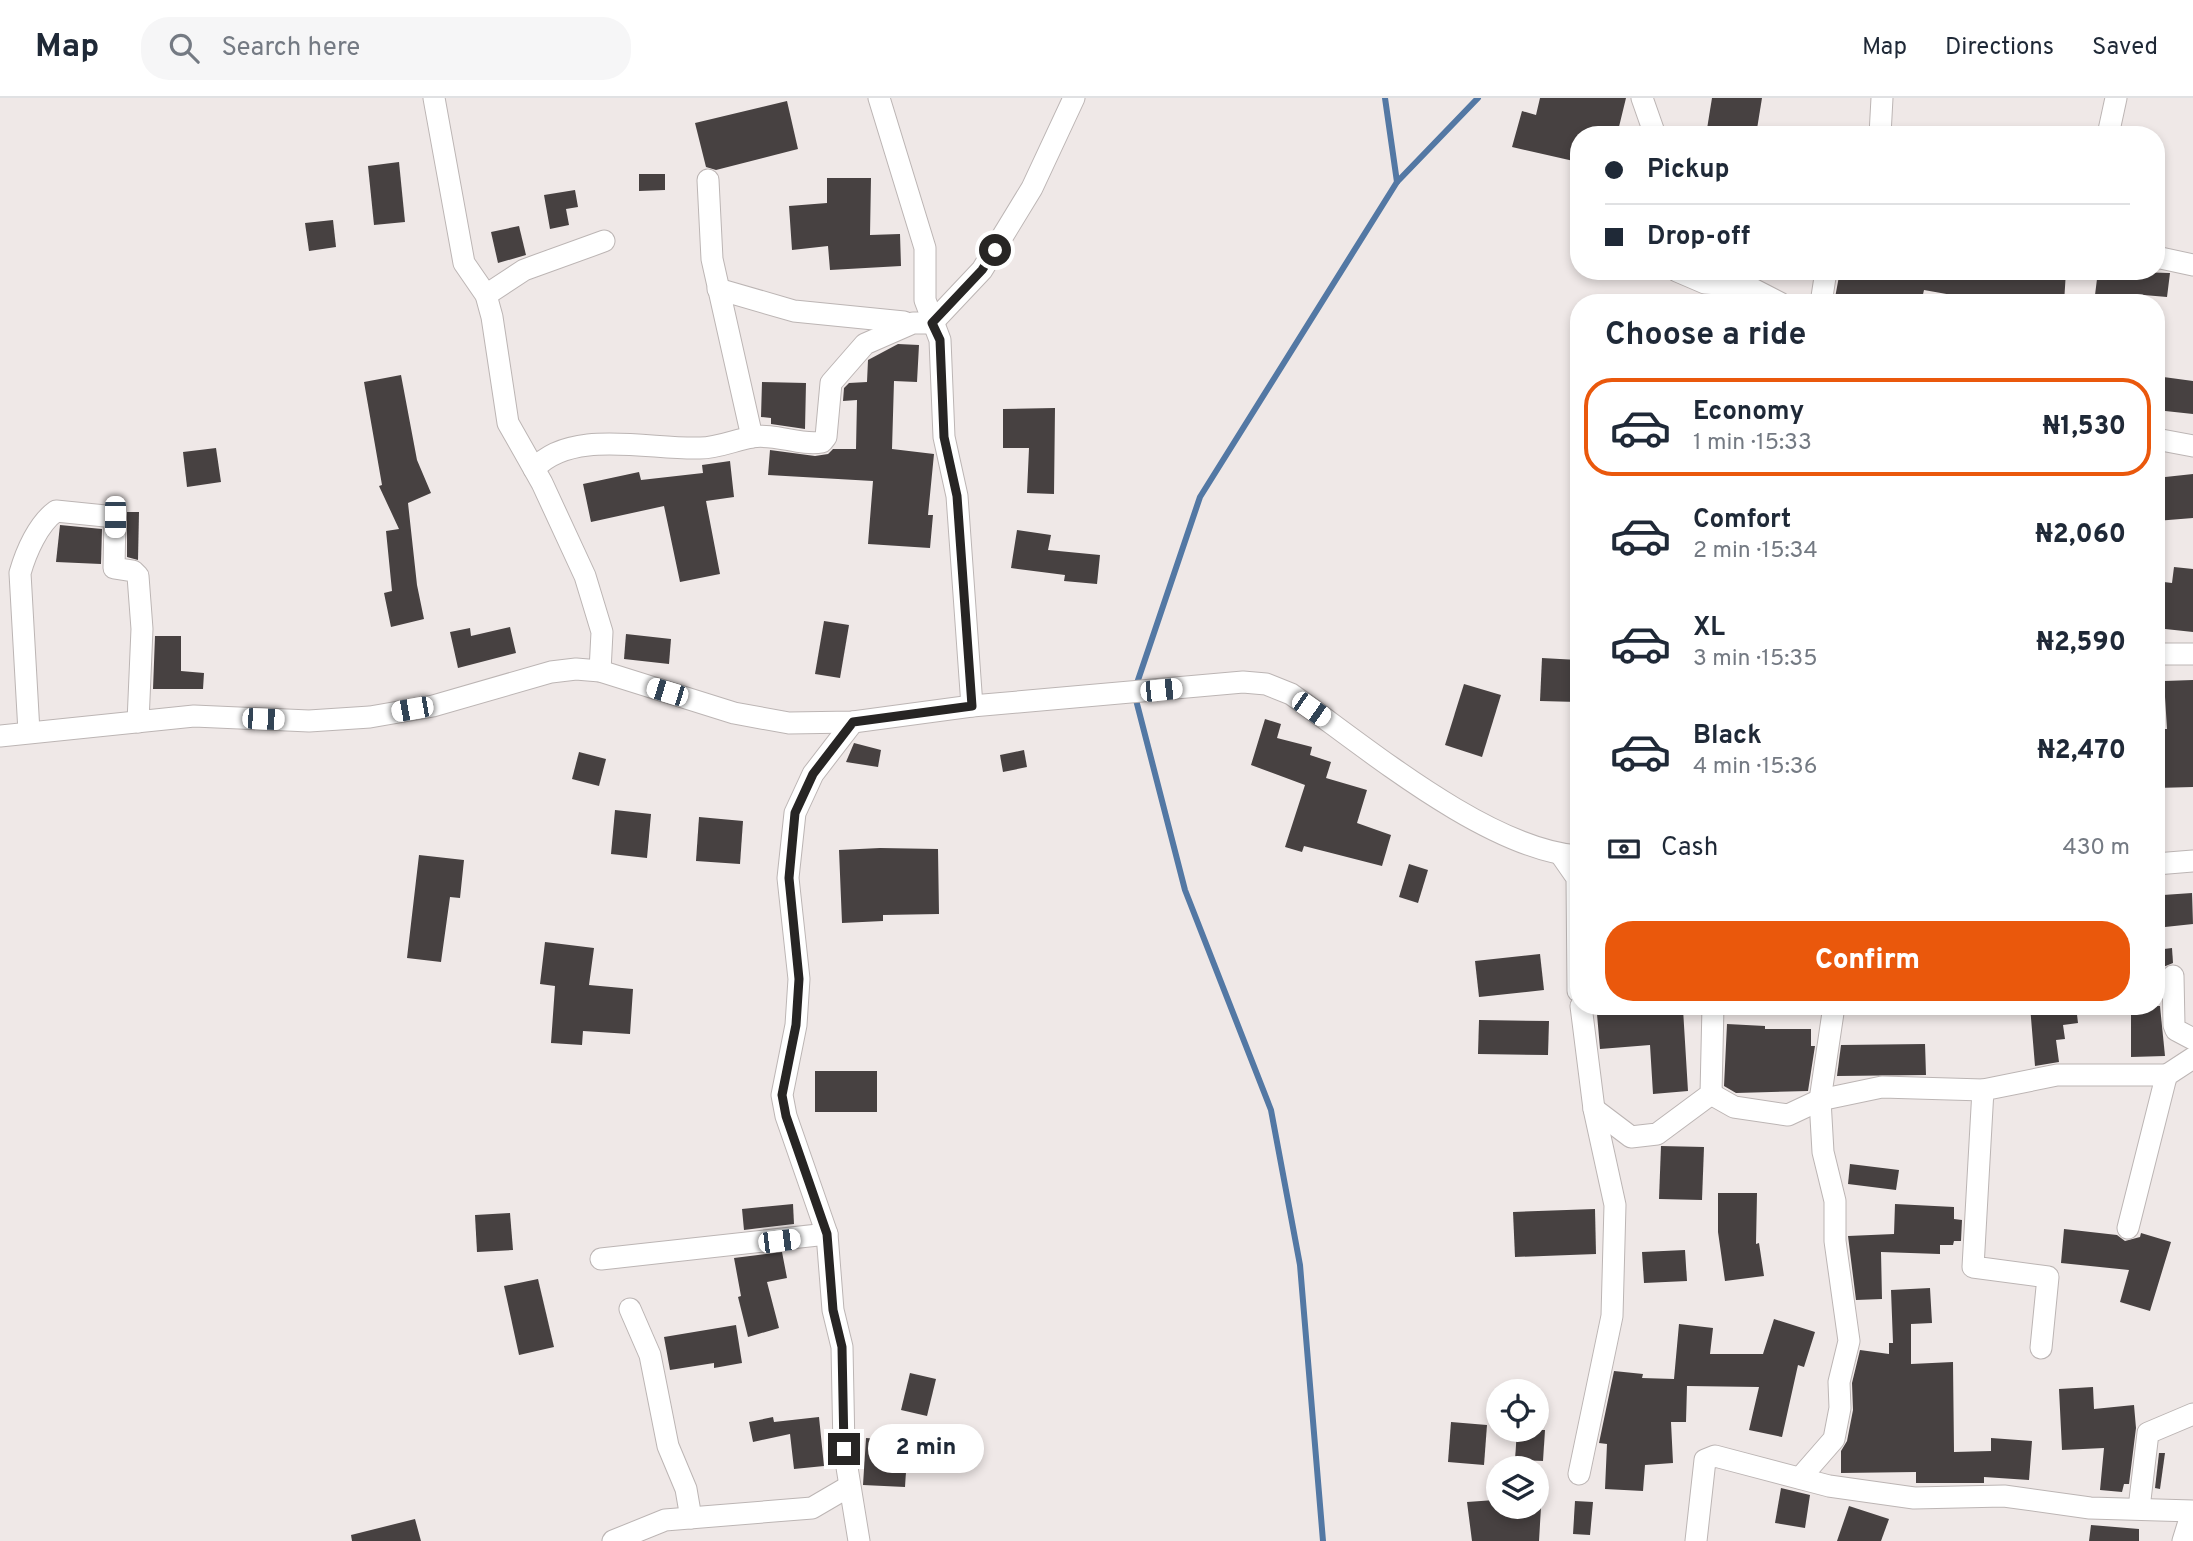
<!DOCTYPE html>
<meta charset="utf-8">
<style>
:root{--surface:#fff;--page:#f6f6f7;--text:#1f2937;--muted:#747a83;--line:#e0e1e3;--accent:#ea580c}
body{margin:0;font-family:Overpass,sans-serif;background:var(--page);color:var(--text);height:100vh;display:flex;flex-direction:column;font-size:26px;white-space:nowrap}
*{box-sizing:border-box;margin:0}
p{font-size:23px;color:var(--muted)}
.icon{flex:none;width:38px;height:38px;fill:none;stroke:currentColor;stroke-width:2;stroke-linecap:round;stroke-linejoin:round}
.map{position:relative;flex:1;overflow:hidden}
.drawer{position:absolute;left:1570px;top:196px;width:595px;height:721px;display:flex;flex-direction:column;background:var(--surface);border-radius:28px;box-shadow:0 4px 10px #0003}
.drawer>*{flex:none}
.banner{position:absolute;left:1570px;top:28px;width:595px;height:154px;border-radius:28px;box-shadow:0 4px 10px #0003;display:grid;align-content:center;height:154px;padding:0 35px;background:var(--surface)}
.buttons{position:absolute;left:1486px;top:1281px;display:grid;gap:14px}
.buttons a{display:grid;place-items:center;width:63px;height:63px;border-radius:50%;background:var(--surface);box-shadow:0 4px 10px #0003;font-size:35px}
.end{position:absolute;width:32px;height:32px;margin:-16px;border:9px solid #272524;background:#fff;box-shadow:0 0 0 4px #fff}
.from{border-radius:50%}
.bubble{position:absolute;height:49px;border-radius:24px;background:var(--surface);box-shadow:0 4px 10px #0003;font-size:23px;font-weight:800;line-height:49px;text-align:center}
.car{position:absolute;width:21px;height:42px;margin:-21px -10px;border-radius:9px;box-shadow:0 0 5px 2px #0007;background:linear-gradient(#fff 24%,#345 0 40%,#fff 0 76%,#345 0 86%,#fff 0)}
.banner b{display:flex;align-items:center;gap:24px;height:66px;font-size:26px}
.banner b+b{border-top:2px solid var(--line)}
.banner i{width:18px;height:18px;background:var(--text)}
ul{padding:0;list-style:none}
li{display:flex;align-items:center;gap:21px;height:98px;margin:0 14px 10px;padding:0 21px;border:4px solid transparent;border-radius:28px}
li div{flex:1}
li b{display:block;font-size:26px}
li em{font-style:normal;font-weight:800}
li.on{border-color:var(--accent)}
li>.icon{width:63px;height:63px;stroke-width:1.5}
h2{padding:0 35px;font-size:32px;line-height:84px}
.pay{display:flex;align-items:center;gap:18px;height:77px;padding:0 35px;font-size:26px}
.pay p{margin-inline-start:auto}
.button{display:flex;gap:14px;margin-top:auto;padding:14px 35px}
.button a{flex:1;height:80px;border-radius:28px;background:var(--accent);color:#fff;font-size:28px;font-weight:800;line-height:80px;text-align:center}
header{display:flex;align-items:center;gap:42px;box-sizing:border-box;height:98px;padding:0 35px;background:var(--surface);border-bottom:2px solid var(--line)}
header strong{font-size:33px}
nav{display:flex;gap:38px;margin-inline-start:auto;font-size:24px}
.search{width:490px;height:63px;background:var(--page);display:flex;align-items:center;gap:18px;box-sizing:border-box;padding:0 24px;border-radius:28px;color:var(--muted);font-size:26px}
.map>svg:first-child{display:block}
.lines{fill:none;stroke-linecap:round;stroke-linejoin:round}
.stream{stroke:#5378a4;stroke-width:6}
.building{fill:#474141}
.minor-casing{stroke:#bcb5b4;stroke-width:23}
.minor{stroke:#fff;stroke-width:21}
.route{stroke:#272524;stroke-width:9}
</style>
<header>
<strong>Map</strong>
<div class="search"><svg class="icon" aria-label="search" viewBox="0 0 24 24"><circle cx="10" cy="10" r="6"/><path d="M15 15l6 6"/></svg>Search here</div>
<nav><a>Map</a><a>Directions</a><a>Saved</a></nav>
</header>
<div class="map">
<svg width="2193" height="1443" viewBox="0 0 2193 1443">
<rect width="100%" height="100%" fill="#efe8e7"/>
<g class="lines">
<!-- stream -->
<g class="stream">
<polyline points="1397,84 1478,0"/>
<polyline points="1136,588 1200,399 1397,84 1385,0"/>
<polyline points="1135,598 1185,792 1271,1012 1300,1167 1323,1443"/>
</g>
</g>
<!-- building -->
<g class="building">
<polygon points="1540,0 1626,0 1617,37 1578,37 1578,64 1512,49 1522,13 1536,17"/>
<polygon points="1712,0 1762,0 1756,37 1706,37"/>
<polygon points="787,3 798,51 716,72 706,69 695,25"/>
<polygon points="399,64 405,124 374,127 368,68"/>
<polygon points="639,76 665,76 665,92 639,93"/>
<polygon points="827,80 871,80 870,137 900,136 901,168 830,172 828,148 792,152 789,108 827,105"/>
<polygon points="575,92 578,109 566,111 569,127 550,131 544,97"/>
<polygon points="333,122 336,149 309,153 305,125"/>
<polygon points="519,128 526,157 498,165 491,134"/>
<polygon points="1840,173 2066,173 2064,205 1997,205 1924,192 1921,205 1834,205"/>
<polygon points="2098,173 2170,175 2167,199 2132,196 2131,205 2094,205"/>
<polygon points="898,246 919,247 917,284 894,283 892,351 934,356 928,417 933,417 930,450 868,446 873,383 768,377 770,352 815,358 828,356 833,351 856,351 857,302 843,303 844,290 849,285 867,284 868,262"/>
<polygon points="401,277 417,362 431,395 408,405 417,487 424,521 391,529 384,495 392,493 386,433 399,431 379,388 382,387 364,284"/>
<polygon points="2156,278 2193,283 2193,316 2156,312"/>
<polygon points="762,284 806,285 805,331 771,326 771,320 761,319"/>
<polygon points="1055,310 1054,396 1027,395 1029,350 1003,350 1003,311"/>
<polygon points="216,350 221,384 187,389 183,354"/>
<polygon points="730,363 734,399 706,403 720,476 680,484 664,408 591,424 583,386 639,374 641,382 703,375 702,367"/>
<polygon points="2193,376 2193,420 2156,423 2156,380"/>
<polygon points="127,414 139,414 138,462 127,459"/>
<polygon points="60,427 102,431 101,466 56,464"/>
<polygon points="1017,432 1051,437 1048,452 1100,457 1097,486 1064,483 1065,477 1011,470"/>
<polygon points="2174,469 2193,471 2193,534 2156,530 2156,483 2172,485"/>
<polygon points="824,523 849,527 840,580 815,576"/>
<polygon points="510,529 516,555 458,570 450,534 470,530 471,538"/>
<polygon points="626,536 671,541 669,566 624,561"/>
<polygon points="155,538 181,538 181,573 204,575 203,591 153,591"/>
<polygon points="1542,560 1578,562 1578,604 1540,603"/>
<polygon points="2193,582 2193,689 2156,690 2156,663 2161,663 2159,631 2167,631 2164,583"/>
<polygon points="1464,586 1501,597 1482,659 1445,647"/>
<polygon points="1265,621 1281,626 1277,640 1312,649 1310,657 1331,664 1326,680 1367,692 1357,725 1391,737 1382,768 1304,748 1302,754 1285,749 1305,687 1251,667"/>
<polygon points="854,645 881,652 878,669 846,664"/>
<polygon points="1024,652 1027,669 1003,674 1000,657"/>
<polygon points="579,654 606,661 599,688 572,681"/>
<polygon points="615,712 651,716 647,760 611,756"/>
<polygon points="699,719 743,723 740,766 696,763"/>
<polygon points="880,750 938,751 939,816 883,817 883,823 842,825 839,752"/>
<polygon points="419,757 464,762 460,800 450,799 441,864 407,860"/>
<polygon points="1409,766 1428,772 1418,805 1399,799"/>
<polygon points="2192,795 2193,826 2165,829 2163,797"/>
<polygon points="545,844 594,850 589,887 633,891 630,936 583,933 582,947 551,945 555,888 540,886"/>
<polygon points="2172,850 2173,865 2156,872 2156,852"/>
<polygon points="1540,856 1544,892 1479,899 1475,863"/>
<polygon points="2030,908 2076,908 2078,925 2063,927 2065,941 2056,942 2059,964 2035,968"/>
<polygon points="2131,908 2160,908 2165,958 2131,959"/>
<polygon points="1683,911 1688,993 1653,996 1650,947 1600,951 1597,916"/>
<polygon points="1479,922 1549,923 1548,957 1478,956"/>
<polygon points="1727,926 1765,928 1765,931 1811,931 1811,948 1815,948 1808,993 1736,995 1724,988"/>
<polygon points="1925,946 1926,977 1837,978 1841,947"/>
<rect x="815" y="973" width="62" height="41"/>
<polygon points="1661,1048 1704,1049 1702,1102 1659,1101"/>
<polygon points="1850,1066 1899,1072 1896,1092 1848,1086"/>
<polygon points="1718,1095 1757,1095 1756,1146 1759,1145 1764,1178 1725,1183 1718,1134"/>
<polygon points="793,1106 794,1126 744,1132 742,1111"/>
<polygon points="1895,1106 1954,1109 1954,1121 1962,1122 1961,1143 1954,1143 1953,1147 1940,1147 1940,1156 1881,1154 1882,1201 1856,1202 1848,1138 1894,1136"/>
<polygon points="1595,1111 1596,1156 1515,1159 1513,1114"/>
<polygon points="510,1115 513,1152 477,1154 475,1117"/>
<polygon points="2064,1131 2117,1137 2125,1143 2140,1139 2141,1135 2171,1144 2150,1213 2120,1204 2129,1172 2061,1165"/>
<polygon points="1685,1152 1687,1183 1644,1185 1642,1154"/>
<polygon points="782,1154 787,1180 767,1184 779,1230 748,1239 738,1199 741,1198 734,1160"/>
<polygon points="538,1181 554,1249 519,1257 504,1188"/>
<polygon points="1930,1190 1932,1225 1911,1226 1911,1266 1953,1264 1954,1354 1991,1353 1991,1340 2032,1343 2029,1382 1984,1379 1984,1385 1916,1385 1916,1374 1841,1375 1841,1353 1847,1343 1853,1312 1852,1285 1860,1252 1889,1256 1889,1245 1893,1245 1891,1192"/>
<polygon points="1774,1221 1815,1234 1804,1269 1798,1267 1782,1339 1749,1332 1759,1289 1687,1288 1686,1324 1671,1324 1673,1365 1645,1367 1643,1393 1605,1391 1607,1346 1599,1345 1614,1273 1643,1276 1642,1280 1674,1281 1679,1226 1713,1230 1710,1256 1763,1256"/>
<polygon points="736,1227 742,1265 714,1270 714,1265 670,1272 664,1239"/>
<polygon points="910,1275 936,1281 927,1318 901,1312"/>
<polygon points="2093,1289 2094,1311 2134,1307 2136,1330 2129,1386 2124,1386 2122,1394 2100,1392 2104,1350 2062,1352 2059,1291"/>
<polygon points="773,1319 774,1324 819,1319 824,1368 794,1371 790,1336 753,1344 749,1324"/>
<polygon points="1451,1324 1487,1327 1484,1367 1448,1364"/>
<polygon points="1517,1332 1545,1332 1543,1363 1515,1362"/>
<polygon points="866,1340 908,1343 905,1389 863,1387"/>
<polygon points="2159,1355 2165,1355 2160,1391 2155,1390"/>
<polygon points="1781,1390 1810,1397 1805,1430 1775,1425"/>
<polygon points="1495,1402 1495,1409 1541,1409 1539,1443 1472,1443 1467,1404"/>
<polygon points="1575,1403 1593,1404 1590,1437 1573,1436"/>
<polygon points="1849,1408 1889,1421 1881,1443 1837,1443"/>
<polygon points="415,1421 421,1443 352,1443 351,1437"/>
<polygon points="2091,1427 2139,1431 2139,1443 2089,1443"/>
</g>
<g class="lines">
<defs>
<g id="minor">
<polyline points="434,0 464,165 486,197 492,219 508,325 542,385 585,478 602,534 600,573"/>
<polyline points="879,0 925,150 925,202 940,242 944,339 957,398 972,608"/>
<polyline points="1642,0 1655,37"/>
<polyline points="1880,37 1882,0"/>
<polyline points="2108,37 2116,0"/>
<polyline points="708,82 712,161 752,339"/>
<polyline points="2156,159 2193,167"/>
<polyline points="1677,173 1705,185 1747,188 1780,205"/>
<polyline points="718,191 794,213 904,224"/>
<polyline points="486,197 524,172 604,143"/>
<polyline points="1821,205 1826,173"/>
<polyline points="2156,341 2193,348"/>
<path d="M534,371C571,330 650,352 700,350C718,350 735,342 752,339C775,335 800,348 822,344L826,339L831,285L865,246L913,225H932L982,172L1032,90L1074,0"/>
<polyline points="2156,556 2193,556"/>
<polyline points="853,624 813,676 795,715 788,780 799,881 796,927 782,997 786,1018 827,1136 833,1212 842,1249 844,1351 859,1443"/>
<path d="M29,634L20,475C26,454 38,426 56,413L115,419L114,470L133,473L138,478L142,531L138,624"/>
<path d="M0,638L194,618L309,623L370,619L433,608L551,574L576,571L600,573L734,615L789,625L853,624L972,608L1243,584L1266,586L1291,596C1366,649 1487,751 1578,758"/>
<polyline points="1561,757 1577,780 1578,893"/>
<polyline points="2156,766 2193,763"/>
<polyline points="2173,878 2174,927 2176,932 2193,941"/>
<polyline points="1711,996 1734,1009 1788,1017 1820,1002 1882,989 1983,992"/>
<polyline points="1594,1011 1631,1039 1657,1036 1711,996 1713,908"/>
<polyline points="2128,1130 2165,983 2167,977 2193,960"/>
<polyline points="601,1161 827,1136"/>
<polyline points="630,1211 650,1257 668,1348 686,1391 691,1420"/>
<polyline points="2041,1250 2048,1179 1973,1169 1983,992 2057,977 2167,977"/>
<polyline points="1579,1376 1612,1218 1615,1107 1594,1011 1581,908"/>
<polyline points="1800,1380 1834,1341 1840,1310 1839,1284 1849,1243 1835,1143 1835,1103 1823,1054 1820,1002 1834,908"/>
<polyline points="2139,1410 2148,1335 2193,1316"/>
<polyline points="613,1443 665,1422 812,1410 848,1389"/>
<polyline points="1696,1443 1705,1362 1715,1358 1829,1388 1914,1400 2004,1398 2090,1410 2193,1413"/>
<polyline points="2183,1443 2192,1414"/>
</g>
</defs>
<!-- minor casing -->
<use href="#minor" class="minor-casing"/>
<!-- minor -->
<use href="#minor" class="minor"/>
</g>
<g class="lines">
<!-- route -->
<polyline class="route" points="844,1351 842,1249 833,1212 827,1136 786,1018 782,997 796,927 799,881 789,780 795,715 813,676 853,624 972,608 957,398 944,339 940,242 932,225 982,172 995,152"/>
</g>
</svg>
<div class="buttons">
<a><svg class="icon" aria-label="locate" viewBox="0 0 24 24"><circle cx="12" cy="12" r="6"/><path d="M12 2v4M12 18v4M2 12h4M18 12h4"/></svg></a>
<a><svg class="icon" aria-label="layers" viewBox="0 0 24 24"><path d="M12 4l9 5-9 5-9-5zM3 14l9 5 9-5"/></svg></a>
</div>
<i class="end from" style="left:995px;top:152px"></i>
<i class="end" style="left:844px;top:1351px"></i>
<div class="bubble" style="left:868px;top:1326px;width:116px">2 min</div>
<i class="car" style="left:115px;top:419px;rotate:180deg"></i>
<i class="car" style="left:1161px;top:592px;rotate:84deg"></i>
<i class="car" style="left:667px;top:594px;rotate:287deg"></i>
<i class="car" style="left:412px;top:611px;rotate:260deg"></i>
<i class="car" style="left:1311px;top:611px;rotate:125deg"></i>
<i class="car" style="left:263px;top:621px;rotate:92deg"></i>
<i class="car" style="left:779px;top:1143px;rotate:83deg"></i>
<div class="banner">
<b><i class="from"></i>Pickup</b>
<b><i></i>Drop-off</b>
</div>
<section class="drawer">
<h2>Choose a ride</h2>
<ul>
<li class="on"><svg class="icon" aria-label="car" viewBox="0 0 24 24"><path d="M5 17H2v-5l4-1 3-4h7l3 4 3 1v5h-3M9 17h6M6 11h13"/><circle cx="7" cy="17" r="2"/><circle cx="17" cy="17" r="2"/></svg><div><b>Economy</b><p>1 min · 15:33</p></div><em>₦1,530</em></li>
<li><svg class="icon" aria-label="car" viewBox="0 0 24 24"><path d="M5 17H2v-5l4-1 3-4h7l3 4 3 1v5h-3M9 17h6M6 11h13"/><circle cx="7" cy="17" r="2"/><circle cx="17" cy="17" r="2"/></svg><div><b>Comfort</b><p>2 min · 15:34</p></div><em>₦2,060</em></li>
<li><svg class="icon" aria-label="car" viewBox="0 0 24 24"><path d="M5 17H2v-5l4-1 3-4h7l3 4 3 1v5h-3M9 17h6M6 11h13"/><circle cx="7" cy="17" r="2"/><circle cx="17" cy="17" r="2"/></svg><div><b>XL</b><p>3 min · 15:35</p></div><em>₦2,590</em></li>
<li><svg class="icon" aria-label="car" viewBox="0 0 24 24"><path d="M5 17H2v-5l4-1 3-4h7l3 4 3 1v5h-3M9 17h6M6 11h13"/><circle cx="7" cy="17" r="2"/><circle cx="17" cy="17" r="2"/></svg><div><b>Black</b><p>4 min · 15:36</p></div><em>₦2,470</em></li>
</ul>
<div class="pay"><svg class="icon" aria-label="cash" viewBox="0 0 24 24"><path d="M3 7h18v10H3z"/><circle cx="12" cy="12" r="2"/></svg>Cash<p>430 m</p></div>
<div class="button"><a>Confirm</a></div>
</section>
</div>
